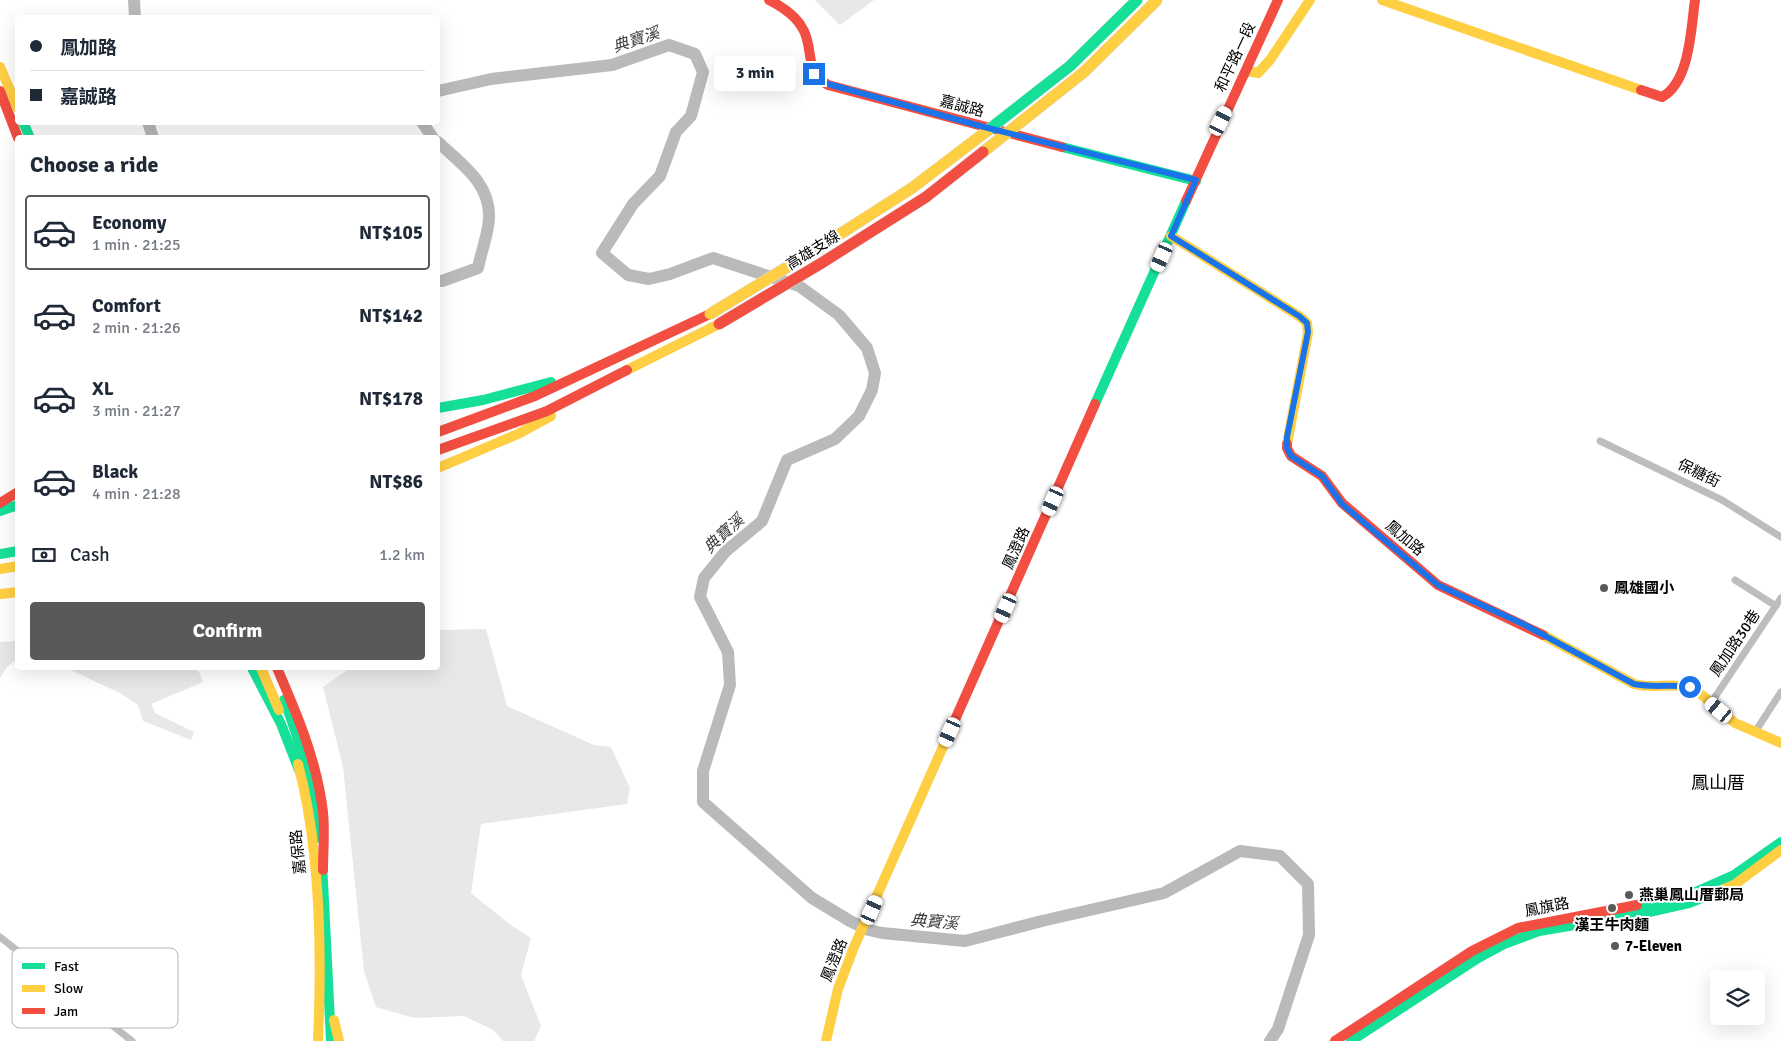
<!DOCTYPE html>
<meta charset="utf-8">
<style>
:root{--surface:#fff;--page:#f6f6f7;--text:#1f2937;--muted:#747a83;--line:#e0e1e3;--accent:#595959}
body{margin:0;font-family:Signika,"Noto Sans TC",sans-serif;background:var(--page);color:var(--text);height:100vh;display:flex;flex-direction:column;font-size:19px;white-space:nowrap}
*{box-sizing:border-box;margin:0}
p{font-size:16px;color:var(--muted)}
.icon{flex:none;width:28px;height:28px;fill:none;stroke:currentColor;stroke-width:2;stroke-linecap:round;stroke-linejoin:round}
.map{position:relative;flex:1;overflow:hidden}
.side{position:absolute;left:15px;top:135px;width:425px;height:535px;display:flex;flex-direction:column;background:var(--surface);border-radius:5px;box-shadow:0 5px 20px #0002}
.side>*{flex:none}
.hud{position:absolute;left:15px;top:15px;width:425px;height:110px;border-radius:5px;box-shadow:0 5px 20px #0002;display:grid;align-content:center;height:110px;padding:0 15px;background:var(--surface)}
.controls{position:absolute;left:1710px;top:970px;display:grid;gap:10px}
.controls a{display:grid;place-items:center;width:55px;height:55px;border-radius:5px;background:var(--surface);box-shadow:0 5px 20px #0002;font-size:25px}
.end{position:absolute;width:22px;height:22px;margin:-11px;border:6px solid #1a73e8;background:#fff;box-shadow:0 0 0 2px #fff}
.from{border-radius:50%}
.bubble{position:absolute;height:35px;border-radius:5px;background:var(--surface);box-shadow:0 5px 20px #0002;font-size:16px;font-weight:800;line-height:35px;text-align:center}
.car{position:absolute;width:15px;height:30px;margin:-15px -8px;border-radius:6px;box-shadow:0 0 4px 1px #0007;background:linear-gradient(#fff 24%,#345 0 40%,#fff 0 76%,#345 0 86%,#fff 0)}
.hud b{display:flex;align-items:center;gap:18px;height:48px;font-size:19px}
.hud b+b{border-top:1px solid var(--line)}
.hud i{width:12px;height:12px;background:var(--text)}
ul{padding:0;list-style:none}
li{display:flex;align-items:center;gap:15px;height:75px;margin:0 10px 8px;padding:0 5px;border:2px solid transparent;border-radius:5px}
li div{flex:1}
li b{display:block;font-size:19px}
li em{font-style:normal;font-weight:800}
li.on{border-color:var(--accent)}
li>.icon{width:45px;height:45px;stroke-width:1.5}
h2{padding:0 15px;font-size:22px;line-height:60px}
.pay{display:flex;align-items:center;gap:12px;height:55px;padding:0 15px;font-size:19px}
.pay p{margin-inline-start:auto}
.button{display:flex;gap:10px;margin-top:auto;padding:10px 15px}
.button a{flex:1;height:58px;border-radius:5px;background:var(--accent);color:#fff;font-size:20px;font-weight:800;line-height:58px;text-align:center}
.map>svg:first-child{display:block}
.green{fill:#e8e8e8}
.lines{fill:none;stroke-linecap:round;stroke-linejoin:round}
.river{stroke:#bababa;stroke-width:12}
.street{stroke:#bdbdbd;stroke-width:7}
.fast{stroke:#16e098;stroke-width:10}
.slow{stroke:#ffcf43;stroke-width:10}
.jam{stroke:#f24e42;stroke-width:10}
.fast-bridge-casing{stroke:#dbdbdb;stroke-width:12;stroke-linecap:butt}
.slow-bridge-casing{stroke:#dbdbdb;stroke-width:12;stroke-linecap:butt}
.jam-bridge-casing{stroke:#dbdbdb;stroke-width:12;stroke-linecap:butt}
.fast-bridge{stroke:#16e098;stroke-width:11}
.slow-bridge{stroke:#ffcf43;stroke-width:11}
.jam-bridge{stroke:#f24e42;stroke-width:11}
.route{stroke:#1a73e8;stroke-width:6}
.poi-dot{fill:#595959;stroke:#fff;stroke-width:2}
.labels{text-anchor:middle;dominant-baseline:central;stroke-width:4;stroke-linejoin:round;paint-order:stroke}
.street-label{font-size:15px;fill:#000;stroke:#fff}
.poi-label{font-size:15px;font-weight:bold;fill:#000;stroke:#fff;text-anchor:start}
.water-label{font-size:16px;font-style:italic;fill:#3d3d3d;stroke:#fff}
.quarter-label{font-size:18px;fill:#000;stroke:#fff}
.key{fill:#fff;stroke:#b2b2b2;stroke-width:1}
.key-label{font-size:14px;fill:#000}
</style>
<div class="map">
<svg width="1781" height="1041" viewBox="0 0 1781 1041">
<rect width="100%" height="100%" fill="#fff"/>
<!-- green -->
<g class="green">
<polygon points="815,0 874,0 840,25"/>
<polygon points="486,629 507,706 594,745 611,747 630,788 627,804 481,824 471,893 512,926 531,938 521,975 541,1026 534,1041 503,1041 493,1030 464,1016 414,1018 376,1007 364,971 343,767 323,687 350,668 438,668 438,630"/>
<polygon points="17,641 17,659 7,667 0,678 0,642"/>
<polygon points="66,668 193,668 199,672 203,682 151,704 155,713 194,732 191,740 143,721 138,705 120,693"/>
</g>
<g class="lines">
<!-- river -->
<g class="river">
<polyline points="134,0 135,18"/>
<polyline points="438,91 491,79 612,65 669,45 695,54 703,72 691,116 676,132 660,176 633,204 602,253 628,275 649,279 670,274 713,258 799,286 839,315 867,348 875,373 872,390 859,416 835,439 787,460 762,521 725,552 704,578 700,597 728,652 730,685 703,771 703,802 812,898 850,921 869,930 882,933 965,941 1042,921 1164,893 1240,851 1280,856 1308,884 1309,935 1278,1029 1270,1041"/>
<polyline points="148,122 153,138"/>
<polyline points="422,122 433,138"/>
<path d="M438,142C461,164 491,183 489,219C488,235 481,252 478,268L442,281H438"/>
</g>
<!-- street -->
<g class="street">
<polyline points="1600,441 1722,500 1781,537"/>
<polyline points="1735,580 1776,606"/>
<polyline points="1711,703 1781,598"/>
<polyline points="1755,732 1781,692"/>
<polyline points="0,937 132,1041"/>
</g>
<!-- fast -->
<g class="fast">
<polyline points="23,122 30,138"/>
<polyline points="1062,147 1196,181"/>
<polyline points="1095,404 1186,201"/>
<polyline points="438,408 483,400 551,382"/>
<polyline points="0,511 18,505"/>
<polyline points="0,554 18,551"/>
<polyline points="252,668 281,724 299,770"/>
<path d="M284,700C302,745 312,791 319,838"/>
<polyline points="322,862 331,1041"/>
<polyline points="1637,905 1691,894 1734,875 1781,842"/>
<polyline points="1351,1041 1478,958 1504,944 1539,931 1640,914 1689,903 1724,889"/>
</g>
<!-- slow -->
<g class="slow">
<polyline points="1382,0 1641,90"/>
<polyline points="0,67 18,109"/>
<polyline points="1246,71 1258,73 1270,60 1310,0"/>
<polyline points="1171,236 1299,316 1307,323 1308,333 1287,444"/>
<polyline points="627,370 719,324"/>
<polyline points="438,468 518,434 551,416"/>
<polyline points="0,569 18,566"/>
<polyline points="0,594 18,592"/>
<path d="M1543,635L1634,684C1655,690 1678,680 1697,691L1735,723L1781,743"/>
<polyline points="261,668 279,710"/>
<path d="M298,764C321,850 322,952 318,1041"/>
<polyline points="1724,889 1734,885 1781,850"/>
<polyline points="334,1020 339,1041"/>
<polyline points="826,1041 838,989 854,947 950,731"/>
</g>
<!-- jam -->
<g class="jam">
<path d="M769,0C783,7 797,16 804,31C814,52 804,71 828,85L1062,147"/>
<path d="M1641,90L1662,97C1690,82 1691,28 1695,0"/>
<polyline points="0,91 18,138"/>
<polyline points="1186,201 1278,0"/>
<polyline points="438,432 535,396 710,314"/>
<polyline points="1287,444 1287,448 1291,456 1322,476 1342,503 1438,585 1543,635"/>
<polyline points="438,450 547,411 627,370"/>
<polyline points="0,503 18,492"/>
<path d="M277,668C297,714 317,761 323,812C325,831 323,851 323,870"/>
<polyline points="950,731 1095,404"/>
<polyline points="1335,1041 1472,951 1518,928 1637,905"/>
</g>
<defs>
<polyline id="fast-bridge" points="987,131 1070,66 1137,0"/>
<g id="slow-bridge">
<polyline points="983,152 1084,72 1157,0"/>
<polyline points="710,314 812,252 912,188 987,131"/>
</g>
<polyline id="jam-bridge" points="719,324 820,264 926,197 983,152"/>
</defs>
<!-- fast-bridge casing -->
<use href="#fast-bridge" class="fast-bridge-casing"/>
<!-- slow-bridge casing -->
<use href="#slow-bridge" class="slow-bridge-casing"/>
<!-- jam-bridge casing -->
<use href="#jam-bridge" class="jam-bridge-casing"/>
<!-- fast-bridge -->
<use href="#fast-bridge" class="fast-bridge"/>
<!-- slow-bridge -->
<use href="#slow-bridge" class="slow-bridge"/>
<!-- jam-bridge -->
<use href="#jam-bridge" class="jam-bridge"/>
</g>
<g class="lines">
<!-- route -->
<path class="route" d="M814,74L819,81L828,84L984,127L1196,180L1171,236L1299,316L1307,323L1308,332L1287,437V448L1291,456L1322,476L1342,504L1438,585L1523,624L1634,684C1652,688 1671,684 1690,687"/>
</g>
<!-- markers -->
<g class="poi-dot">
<circle cx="1604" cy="588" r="5"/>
<circle cx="1629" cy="895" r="5"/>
<circle cx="1612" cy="908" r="5"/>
<circle cx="1615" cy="946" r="5"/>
</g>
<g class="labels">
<!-- street labels -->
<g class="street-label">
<text transform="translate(1235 57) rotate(-65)">和平路一段</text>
<text transform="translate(962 106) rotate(15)">嘉誠路</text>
<text transform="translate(813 250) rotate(-32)">高雄支線</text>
<text transform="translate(1699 473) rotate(26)">保糖街</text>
<text transform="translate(1405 538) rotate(40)">鳳加路</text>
<text transform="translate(1016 548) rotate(-66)">鳳澄路</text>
<text transform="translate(1735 643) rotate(-56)">鳳加路30巷</text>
<text transform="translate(298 852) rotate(-96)">嘉保路</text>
<text transform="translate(1547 907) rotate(-11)">鳳旗路</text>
<text transform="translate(834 960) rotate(-68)">鳳澄路</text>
</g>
<!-- poi labels -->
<g class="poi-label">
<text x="1614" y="588">鳳雄國小</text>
<text x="1639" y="895">燕巢鳳山厝郵局</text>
<text x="1612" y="925" text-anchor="middle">漢王牛肉麵</text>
<text x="1625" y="946">7-Eleven</text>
</g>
<!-- water labels -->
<g class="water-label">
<text transform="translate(636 40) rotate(-18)">典寶溪</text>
<text transform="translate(724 534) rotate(-43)">典寶溪</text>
<text transform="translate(934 922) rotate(5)">典寶溪</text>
</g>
<!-- quarter labels -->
<g class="quarter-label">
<text x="1718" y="783">鳳山厝</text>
</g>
</g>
<!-- legend -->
<rect x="12" y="948" width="166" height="80" rx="8" class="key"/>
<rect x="22" y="963" width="23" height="6" fill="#16e098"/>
<rect x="22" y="985" width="23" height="7" fill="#ffcf43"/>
<rect x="22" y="1008" width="23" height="6" fill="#f24e42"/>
<g class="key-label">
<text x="54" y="971">Fast</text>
<text x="54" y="993">Slow</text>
<text x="54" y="1016">Jam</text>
</g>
</svg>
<div class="controls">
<a><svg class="icon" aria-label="layers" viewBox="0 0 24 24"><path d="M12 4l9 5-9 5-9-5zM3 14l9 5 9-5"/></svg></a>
</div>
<i class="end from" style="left:1690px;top:687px"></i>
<i class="end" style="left:814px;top:74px"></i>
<div class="bubble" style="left:714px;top:56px;width:82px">3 min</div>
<i class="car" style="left:1221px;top:121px;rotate:26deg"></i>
<i class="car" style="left:1162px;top:257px;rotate:204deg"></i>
<i class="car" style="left:1053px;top:501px;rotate:204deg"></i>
<i class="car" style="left:1006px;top:608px;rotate:204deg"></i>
<i class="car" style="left:1719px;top:710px;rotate:310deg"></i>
<i class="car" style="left:950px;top:732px;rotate:204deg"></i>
<i class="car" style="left:872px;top:910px;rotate:24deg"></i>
<div class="hud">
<b><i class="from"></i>鳳加路</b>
<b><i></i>嘉誠路</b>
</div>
<section class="side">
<h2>Choose a ride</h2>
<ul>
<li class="on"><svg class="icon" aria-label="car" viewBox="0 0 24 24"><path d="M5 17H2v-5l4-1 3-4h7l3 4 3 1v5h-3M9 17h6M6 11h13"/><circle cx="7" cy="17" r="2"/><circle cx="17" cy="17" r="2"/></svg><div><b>Economy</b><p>1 min · 21:25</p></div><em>NT$105</em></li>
<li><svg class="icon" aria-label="car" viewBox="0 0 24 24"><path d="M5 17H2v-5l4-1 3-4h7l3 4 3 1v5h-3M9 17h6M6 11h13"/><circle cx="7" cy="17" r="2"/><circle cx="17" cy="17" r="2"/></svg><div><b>Comfort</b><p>2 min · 21:26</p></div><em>NT$142</em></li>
<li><svg class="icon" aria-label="car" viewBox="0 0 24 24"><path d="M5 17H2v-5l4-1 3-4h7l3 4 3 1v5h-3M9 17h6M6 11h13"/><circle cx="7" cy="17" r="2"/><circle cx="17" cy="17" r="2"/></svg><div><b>XL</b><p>3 min · 21:27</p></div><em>NT$178</em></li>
<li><svg class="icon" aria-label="car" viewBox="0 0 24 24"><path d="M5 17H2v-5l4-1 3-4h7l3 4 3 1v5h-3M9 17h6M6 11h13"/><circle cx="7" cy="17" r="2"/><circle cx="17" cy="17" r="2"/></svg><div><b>Black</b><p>4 min · 21:28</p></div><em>NT$86</em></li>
</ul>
<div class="pay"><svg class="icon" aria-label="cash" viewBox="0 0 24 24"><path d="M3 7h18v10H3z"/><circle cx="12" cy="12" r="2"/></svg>Cash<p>1.2 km</p></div>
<div class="button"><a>Confirm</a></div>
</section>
</div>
